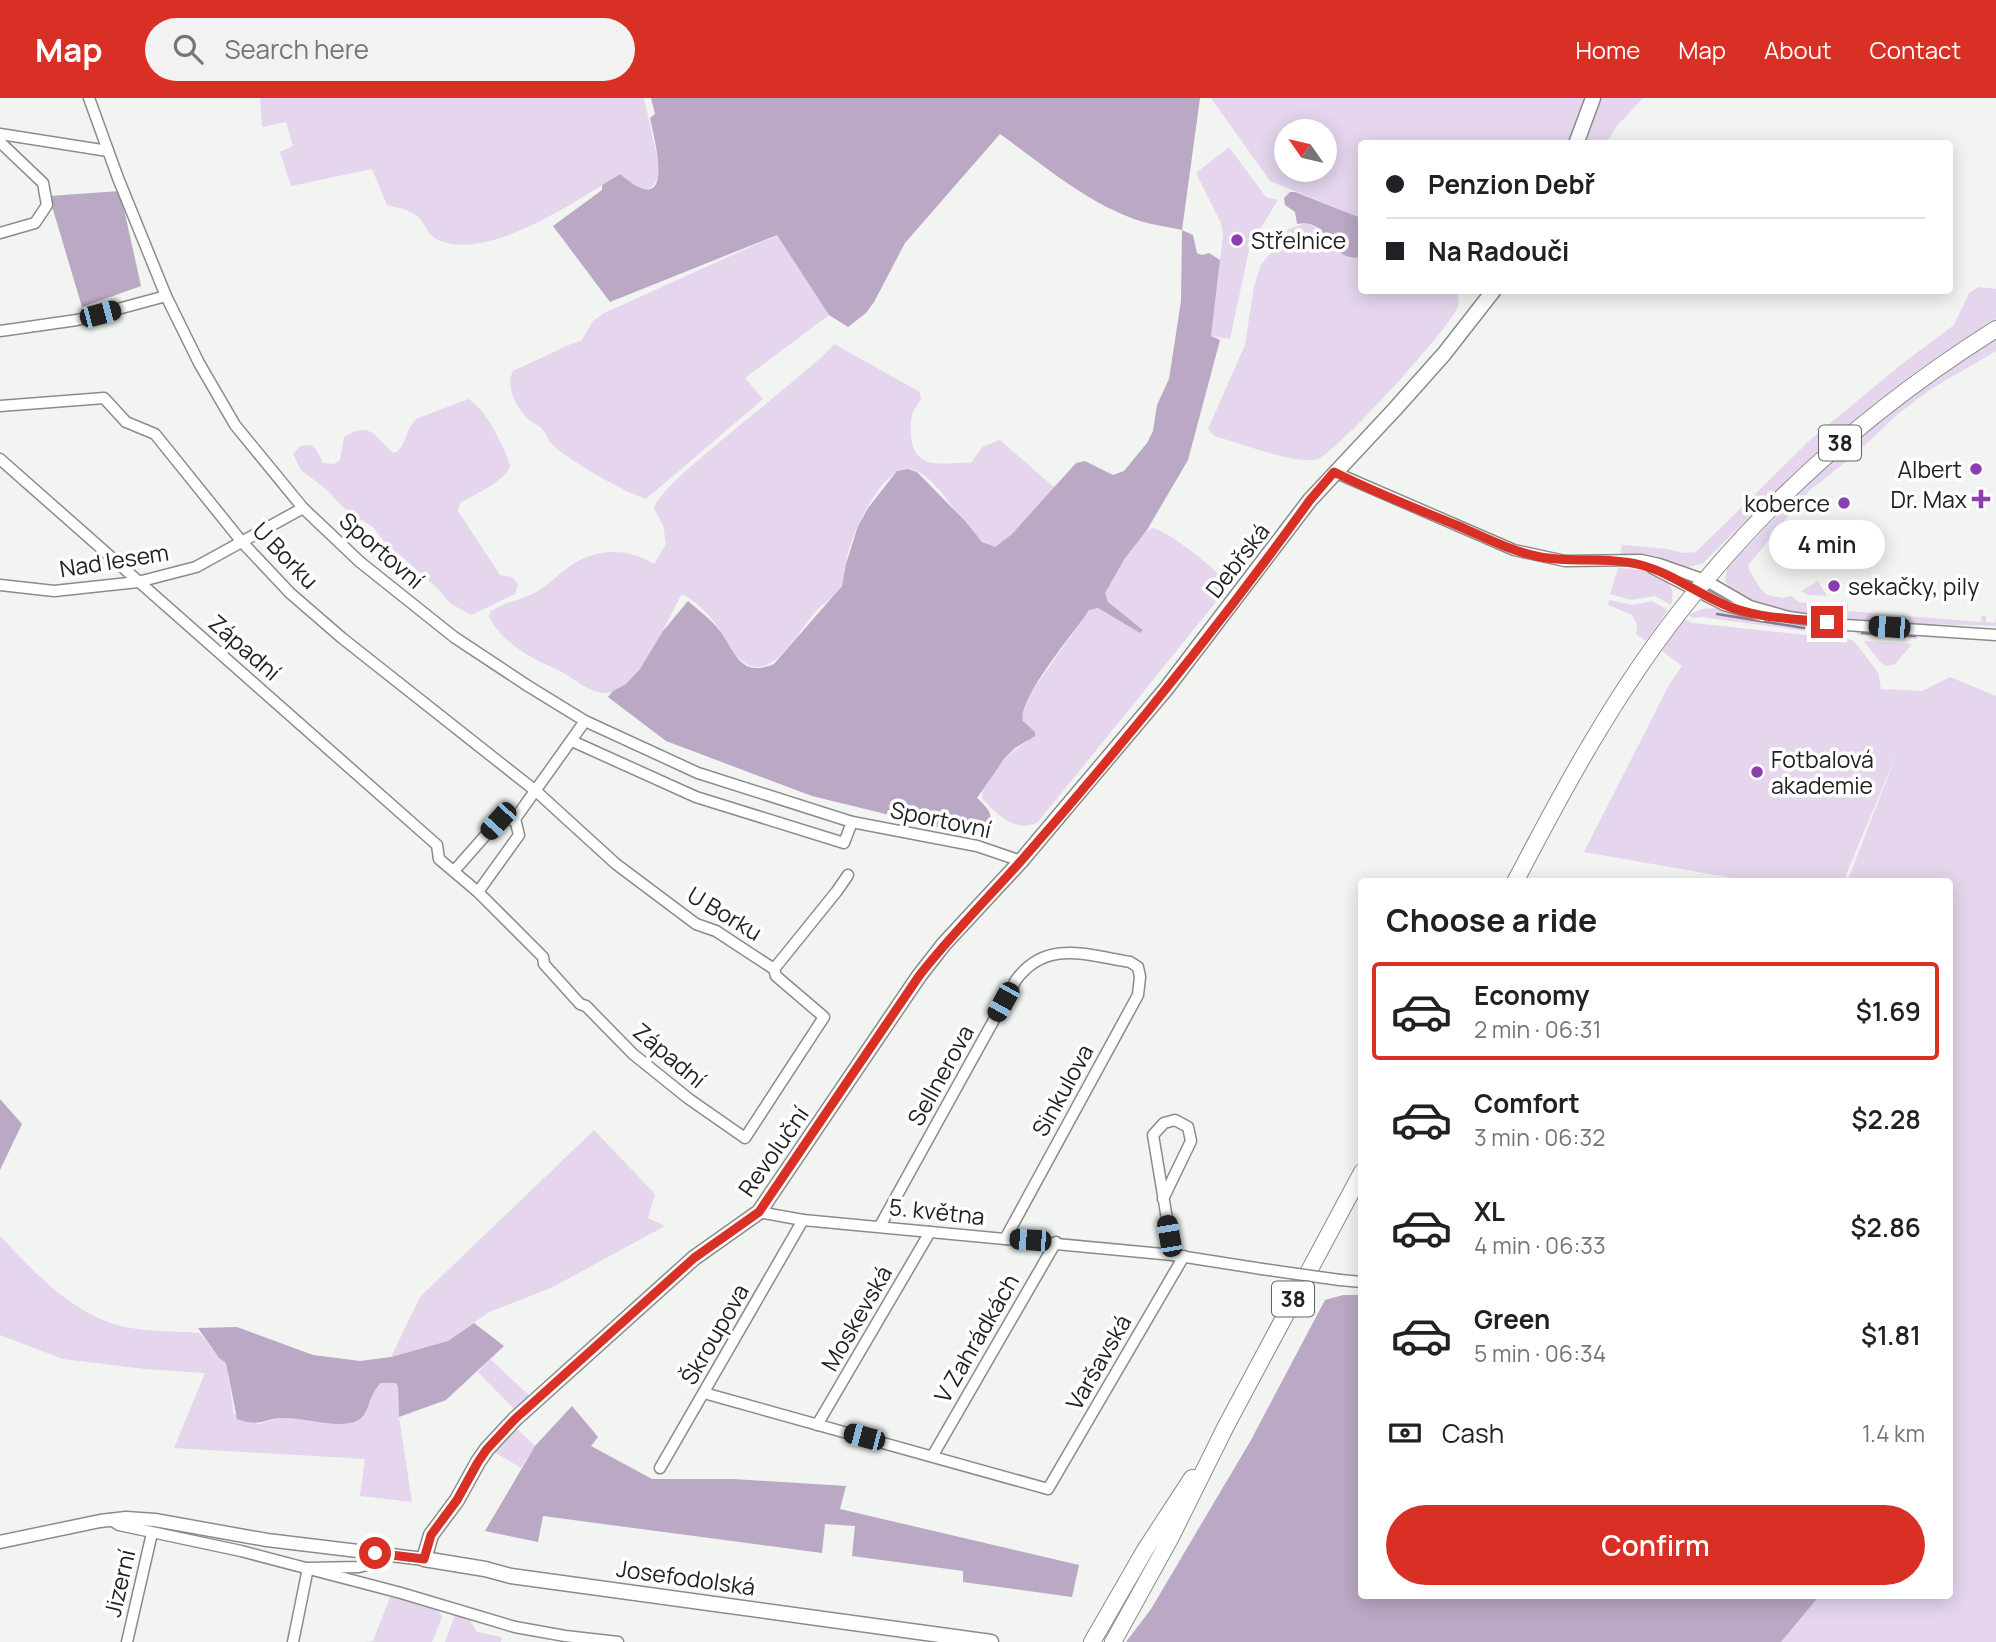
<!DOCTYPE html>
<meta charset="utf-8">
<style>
:root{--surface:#fff;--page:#f2f2f2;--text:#202124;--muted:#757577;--line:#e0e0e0;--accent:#d93025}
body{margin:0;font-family:Manrope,sans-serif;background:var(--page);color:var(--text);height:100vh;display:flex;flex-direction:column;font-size:26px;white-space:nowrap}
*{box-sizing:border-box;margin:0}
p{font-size:23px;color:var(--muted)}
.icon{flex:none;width:38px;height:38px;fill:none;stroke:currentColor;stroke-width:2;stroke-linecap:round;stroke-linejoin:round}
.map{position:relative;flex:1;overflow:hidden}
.sheet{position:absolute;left:1358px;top:780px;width:595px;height:721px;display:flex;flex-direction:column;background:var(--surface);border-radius:7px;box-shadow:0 4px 18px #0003}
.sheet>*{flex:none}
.banner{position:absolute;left:1358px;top:42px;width:595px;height:154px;border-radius:7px;box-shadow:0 4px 18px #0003;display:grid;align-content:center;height:154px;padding:0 28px;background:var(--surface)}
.needle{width:46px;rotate:304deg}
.controls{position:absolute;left:1274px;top:21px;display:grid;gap:14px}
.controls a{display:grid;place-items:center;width:63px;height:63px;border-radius:50%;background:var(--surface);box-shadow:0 4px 18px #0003;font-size:35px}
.end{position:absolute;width:32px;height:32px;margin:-16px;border:9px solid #d93025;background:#fff;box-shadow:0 0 0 4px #fff}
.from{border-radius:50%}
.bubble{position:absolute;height:49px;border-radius:24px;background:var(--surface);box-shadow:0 4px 18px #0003;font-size:23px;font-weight:600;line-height:49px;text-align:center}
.car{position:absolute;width:21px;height:42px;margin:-21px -10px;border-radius:9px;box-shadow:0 0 5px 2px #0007;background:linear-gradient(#222 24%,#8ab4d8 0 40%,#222 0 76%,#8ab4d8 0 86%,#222 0)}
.banner b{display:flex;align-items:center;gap:24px;height:66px;font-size:26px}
.banner b+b{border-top:2px solid var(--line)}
.banner i{width:18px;height:18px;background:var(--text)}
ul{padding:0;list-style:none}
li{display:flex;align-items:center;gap:21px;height:98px;margin:0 14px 10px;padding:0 14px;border:4px solid transparent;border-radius:7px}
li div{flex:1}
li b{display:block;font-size:26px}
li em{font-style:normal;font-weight:600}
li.on{border-color:var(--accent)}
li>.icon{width:63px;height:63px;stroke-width:1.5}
h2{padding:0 28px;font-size:32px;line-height:84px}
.pay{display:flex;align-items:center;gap:18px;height:77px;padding:0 28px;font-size:26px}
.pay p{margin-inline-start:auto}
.primary-button{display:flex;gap:14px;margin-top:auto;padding:14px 28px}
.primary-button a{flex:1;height:80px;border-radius:42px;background:var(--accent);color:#fff;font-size:28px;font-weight:600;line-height:80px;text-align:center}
header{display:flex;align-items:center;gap:42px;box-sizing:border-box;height:98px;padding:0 35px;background:var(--accent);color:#fff}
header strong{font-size:33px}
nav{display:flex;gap:38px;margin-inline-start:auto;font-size:24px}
.search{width:490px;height:63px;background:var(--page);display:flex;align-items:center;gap:18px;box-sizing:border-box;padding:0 24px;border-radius:38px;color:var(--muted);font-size:26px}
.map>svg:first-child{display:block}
.green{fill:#e5d6ee;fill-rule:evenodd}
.forest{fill:#baa8c4}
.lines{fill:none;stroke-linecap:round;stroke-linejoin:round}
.stream{stroke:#867a8e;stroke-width:2.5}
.minor-casing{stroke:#8a8c8a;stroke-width:13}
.tertiary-casing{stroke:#8a8c8a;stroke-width:15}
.secondary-casing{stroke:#8a8c8a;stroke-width:17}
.primary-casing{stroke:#8a8c8a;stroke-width:18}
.minor{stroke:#fff;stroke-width:10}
.tertiary{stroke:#fff;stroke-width:12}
.secondary{stroke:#fff;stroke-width:14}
.primary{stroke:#fff;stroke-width:16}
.minor-bridge-casing{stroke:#8a8c8a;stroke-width:13;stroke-linecap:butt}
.minor-bridge{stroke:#fff;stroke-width:10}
.route{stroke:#d93025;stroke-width:9}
.poi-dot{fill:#8c3eaf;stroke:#fff;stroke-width:2.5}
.labels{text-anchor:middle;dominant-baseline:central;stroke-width:7;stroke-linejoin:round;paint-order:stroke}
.shield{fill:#fff;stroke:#646464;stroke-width:2}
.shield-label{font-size:21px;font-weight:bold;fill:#212221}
.poi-label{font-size:23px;fill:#212221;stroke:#fff;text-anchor:start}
.street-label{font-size:23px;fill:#212221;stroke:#fff}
</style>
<header>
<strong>Map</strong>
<div class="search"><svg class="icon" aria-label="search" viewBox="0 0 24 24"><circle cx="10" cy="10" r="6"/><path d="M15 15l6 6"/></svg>Search here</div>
<nav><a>Home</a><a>Map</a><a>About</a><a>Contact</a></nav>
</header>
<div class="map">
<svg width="1996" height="1544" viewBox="0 0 1996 1544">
<rect width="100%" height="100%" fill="#f1f4f1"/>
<!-- green -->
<g class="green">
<path d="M260,0H644L660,72C653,102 637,91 620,76C577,102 489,164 438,142C428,138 425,124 417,118C409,111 397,110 387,107L372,71L291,88L280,54L293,48L286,24L262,29Z"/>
<path d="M1211,0H1591L1574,45L1362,46L1361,120L1270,83ZM1286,33H1325V72H1286Z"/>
<polygon points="1596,0 1643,0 1617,28 1606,45 1579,46"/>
<polygon points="1229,49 1266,99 1278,102 1250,147 1230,241 1211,238 1223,137 1221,125 1196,75"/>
<path d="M1305,125C1330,131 1333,163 1361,159L1362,192H1455C1458,197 1460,202 1458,208C1453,227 1337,354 1318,361C1299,368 1236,344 1214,338L1208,331L1245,247L1254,188L1261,167L1289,131Z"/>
<path d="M777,137L829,217L745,280L763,301L646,401C624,394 567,362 551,345C548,341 546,335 542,331C539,327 533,325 529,322C516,310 505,288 513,273L571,246L581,243L593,223L604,215Z"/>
<polygon points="1979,189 1996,191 1996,221 1917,273 1882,300 1800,369 1703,465 1689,469 1681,469 1620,457 1622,447 1668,451 1683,455 1696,454 1812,340 1907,262 1954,227 1969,195"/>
<path d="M1996,241V253L1931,291L1898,316L1852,359L1810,392L1749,466V472L1762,493L1768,497L1783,500L1791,498L1799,504L1816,506H1848V513L1981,524L1982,518H1986V524L1994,525L1995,519L1996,528C1950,526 1742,527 1725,482L1727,470L1811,383L1875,326L1927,285Z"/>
<path d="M834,246L920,294L921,302C911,314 910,322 911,337C914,376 946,363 971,365L982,349L1000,342L1055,390L1012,436L995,449C965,445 939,369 906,371C881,373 853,433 848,455C846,465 846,477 842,486C837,498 824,504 816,513C802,528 777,577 751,568C731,560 726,539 714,524C706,513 695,503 682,496C666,522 640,595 604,595C589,595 570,577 556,571C530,560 501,544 489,518L491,513C507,503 526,501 541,491C550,485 558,477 567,470C594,451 625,448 654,466L666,446L663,427L654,411C656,386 808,278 834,246Z"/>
<path d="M468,301C484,308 506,351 510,368C506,383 473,397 460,405L458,413L500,477L512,479L518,486L515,496L471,517L451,506L435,488L384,443L373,429L346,412L326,391L301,372L293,356L300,348C316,345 317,353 323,365L334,366L340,362L344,339C370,322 376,339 393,355L397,354C407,345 406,330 416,321Z"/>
<path d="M1152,430C1168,432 1220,474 1229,488L1038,724C1016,736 996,716 982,700C980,683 1012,651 1027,644L1026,627L1021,618L1026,602L1089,512L1098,510L1140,535L1142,531L1108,504L1105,497C1109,479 1135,439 1152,430Z"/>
<path d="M1618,470C1640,471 1682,475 1671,507L1655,498L1631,502L1610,496Z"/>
<polygon points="1892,480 1898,483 1896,497 1891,499 1872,496 1875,490 1878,496 1895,486"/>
<polygon points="1818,483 1827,498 1808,497 1801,493"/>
<polygon points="1609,502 1632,507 1652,503 1668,512 1646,543 1636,536 1637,527 1632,517 1608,507"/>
<polygon points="1716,510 1763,522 1806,528 1805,533 1701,519 1693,520 1688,517 1702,511"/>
<polygon points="1684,521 1692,525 1853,542 1878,574 1881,591 1922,593 1950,579 1996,598 1996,1544 1781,1544 1818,1498 1950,1498 1950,784 1847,784 1899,650 1843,784 1755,784 1584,754 1669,587 1682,568 1662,553"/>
<polygon points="1853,532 1918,537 1919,538 1917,541 1858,537"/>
<polygon points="1864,543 1912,546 1895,566 1886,568 1880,564"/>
<polygon points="594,1032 655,1096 648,1120 665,1128 551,1190 489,1214 448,1243 391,1259 420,1199"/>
<path d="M0,1138C35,1175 73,1217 125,1229C149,1234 176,1233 200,1235L219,1260L226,1264L234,1316L258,1326L283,1319L331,1325L369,1306L372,1294L381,1285H396L398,1289L399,1319L412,1404L360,1398L365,1361L174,1350L205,1275L145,1271L63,1261L0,1237Z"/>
<polygon points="490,1261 532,1300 517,1314 478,1274"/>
<polygon points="515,1329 535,1348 521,1370 491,1352"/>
<polygon points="391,1497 436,1509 442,1519 432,1544 364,1544 373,1543"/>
<polygon points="456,1514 467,1518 477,1534 501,1539 501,1544 445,1544"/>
</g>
<!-- forest -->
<g class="forest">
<path d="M651,0H1200L1182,132L1193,137L1197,155L1202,157L1209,155L1220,162L1211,238L1220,242L1188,362L1147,432L1125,460L1105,495L1108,504L1143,532L1140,535L1098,510L1089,512L1085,518C1071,538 1017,603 1023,623L1035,634V638L1015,650L1004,661L977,700C989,711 995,718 988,734L981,736L959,734L812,698L666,643L608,599L613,593L626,586L640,571L663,533L688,503C698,512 712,522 720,533C736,555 740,580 774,566L842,488L846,466L858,428L868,410L897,373L908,371L917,374L965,423L982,444L995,449L1012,436L1076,365L1085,363L1113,377L1124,373L1147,345L1153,333L1157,307L1169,281L1181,203L1182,132C1164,128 1146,126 1129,119C1081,100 1042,66 1000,36L905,145L874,204L866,215L848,229L829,217L777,137L610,204L553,128L602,92V87L620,76C676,124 656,48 650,20L655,16Z"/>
<polygon points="120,93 141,188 82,209 49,98"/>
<path d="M1290,94H1295L1361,120V159C1327,165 1331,119 1297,126L1295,114L1285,107L1284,100Z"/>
<polygon points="0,1001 22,1026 0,1072"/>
<polygon points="1343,1197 1361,1197 1362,1498 1818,1498 1815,1503 1781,1544 1126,1544 1151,1511 1251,1342 1325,1202"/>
<path d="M474,1225L504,1248L446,1302L399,1319L398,1289L396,1285H381C368,1297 370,1314 360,1321C342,1333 305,1319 284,1320C262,1320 263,1330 237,1321L226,1265L219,1260L198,1230L237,1229L313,1257L360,1263L391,1259L448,1243Z"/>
<polygon points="572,1308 598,1339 591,1348 652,1381 734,1381 846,1388 840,1411 1079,1467 1072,1499 963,1484 963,1473 852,1458 855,1428 825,1426 822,1455 543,1418 538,1444 485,1433 535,1348"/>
</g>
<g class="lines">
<!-- stream -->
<g class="stream">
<polyline points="1717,516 1804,530"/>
<polyline points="1862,535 1915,538"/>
</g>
<defs>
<g id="minor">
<polyline points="89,0 118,80 166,198 199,265 235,327 303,410 360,464 454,539 528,588 585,623 698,675 852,724 977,748 1021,763"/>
<polyline points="0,36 108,53"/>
<polyline points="0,44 43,85 47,107 35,125 0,135"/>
<polyline points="0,233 77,222 166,198"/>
<polyline points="0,308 104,300 126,324 155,336 242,444 290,495 342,540 537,694 616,766 696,826 716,833 774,871 776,878 824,919 745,1040 689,1001 633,956 586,908 580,906 544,866 543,859 478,794 439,761 437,747 0,361"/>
<polyline points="1334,374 1514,452 1565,463 1641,462 1659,466 1705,482 1750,508 1789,519 1846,527 1996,537"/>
<polyline points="1652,470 1724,507 1762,518"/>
<polyline points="0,487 54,493 138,484 196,469 303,410"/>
<polyline points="572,643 696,699 844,745 852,724"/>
<polyline points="515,721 585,623"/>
<polyline points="454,773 498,723 515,721"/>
<polyline points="478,794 519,737 515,721"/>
<polyline points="774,871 837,793 848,777"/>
<polyline points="1163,1101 1191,1043 1188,1029 1175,1022 1164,1025 1153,1037 1173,1157"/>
<polyline points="759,1114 803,1122 1173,1157 1262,1171"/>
<path d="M880,1128L1016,882C1046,841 1087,857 1130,864L1138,869L1140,879L1138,897L1005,1141"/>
<polyline points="1340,1182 1362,1184"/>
<polyline points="704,1295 1048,1391 1184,1158"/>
<polyline points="817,1327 930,1134"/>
<polyline points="933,1357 1056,1144"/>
<polyline points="660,1370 803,1122"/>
<polyline points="110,1421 119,1427 241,1453 401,1495 515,1529 565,1538 618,1544"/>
<polyline points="127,1544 152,1435"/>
<polyline points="293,1544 308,1470 359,1469 367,1467 375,1455"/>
</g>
<polyline id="tertiary" points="0,1444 100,1423 126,1420 155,1422 267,1442 424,1461"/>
<g id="secondary">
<polyline points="1576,46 1593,0"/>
<polyline points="991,1544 511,1478 485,1471 424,1461 431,1437 457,1402 478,1364 487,1351 515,1321 694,1160 759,1114 919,878 944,846 1021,763 1166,591 1310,402 1395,311 1444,256 1494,192"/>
</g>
<g id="primary">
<path d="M1515,784C1564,690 1615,596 1681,512C1769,400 1875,307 1996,231"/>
<polyline points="1092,1544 1145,1452 1192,1380"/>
<polyline points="1113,1544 1170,1441 1226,1328 1362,1074"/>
</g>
</defs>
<!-- minor casing -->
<use href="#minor" class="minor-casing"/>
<!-- tertiary casing -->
<use href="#tertiary" class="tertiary-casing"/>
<!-- secondary casing -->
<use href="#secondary" class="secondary-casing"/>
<!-- primary casing -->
<use href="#primary" class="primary-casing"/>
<!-- minor -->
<use href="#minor" class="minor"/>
<!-- tertiary -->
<use href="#tertiary" class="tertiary"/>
<!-- secondary -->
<use href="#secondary" class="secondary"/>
<!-- primary -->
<use href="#primary" class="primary"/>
<defs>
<polyline id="minor-bridge" points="1262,1171 1340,1182"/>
</defs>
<!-- minor-bridge casing -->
<use href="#minor-bridge" class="minor-bridge-casing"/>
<!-- minor-bridge -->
<use href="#minor-bridge" class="minor-bridge"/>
</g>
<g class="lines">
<!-- route -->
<path class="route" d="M375,1455L424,1461L431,1437L457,1402L478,1364L487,1351L515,1321L694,1160L759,1114L919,878C951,837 987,801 1021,763C1123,647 1220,527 1310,402L1334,374C1374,394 1415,410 1456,427C1482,438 1508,452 1536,458C1570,466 1607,458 1641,467C1671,475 1695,494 1723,506C1756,521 1791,520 1827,524"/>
</g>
<!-- markers -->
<g class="poi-dot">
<circle cx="1237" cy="142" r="7"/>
<circle cx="1976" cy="371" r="7"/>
<path d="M1977.5 390.5h7v7h7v7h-7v7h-7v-7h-7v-7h7z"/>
<circle cx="1844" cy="405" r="7"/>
<circle cx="1834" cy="488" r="7"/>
<circle cx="1757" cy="674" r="7"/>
</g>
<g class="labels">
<!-- shield labels -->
<g class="shield">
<rect x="1819" y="327.5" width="42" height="35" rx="5"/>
<rect x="1272" y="1183.5" width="42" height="35" rx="5"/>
</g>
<g class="shield-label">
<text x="1840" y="345">38</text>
<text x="1293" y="1201">38</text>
</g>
<!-- poi labels -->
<g class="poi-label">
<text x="1251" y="142">Střelnice</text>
<text x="1962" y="371" text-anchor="end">Albert</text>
<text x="1967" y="401" text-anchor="end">Dr. Max</text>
<text x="1830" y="405" text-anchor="end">koberce</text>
<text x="1848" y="488">sekačky, pily</text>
<text x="1771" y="661">Fotbalová<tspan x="1771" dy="26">akademie</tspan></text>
</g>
<!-- street labels -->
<g class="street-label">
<text transform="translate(382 452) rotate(41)">Sportovní</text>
<text transform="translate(286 457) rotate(46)">U Borku</text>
<text transform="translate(114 462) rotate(-9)">Nad lesem</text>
<text transform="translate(1237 462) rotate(-52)">Debřská</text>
<text transform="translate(245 549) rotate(41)">Západní</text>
<text transform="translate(941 721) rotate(12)">Sportovní</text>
<text transform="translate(725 815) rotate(31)">U Borku</text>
<text transform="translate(670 957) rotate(40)">Západní</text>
<text transform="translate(940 977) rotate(-61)">Sellnerova</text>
<text transform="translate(1062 992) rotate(-61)">Sinkulova</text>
<text transform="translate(773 1053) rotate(-55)">Revoluční</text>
<text transform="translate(937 1113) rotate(6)">5. května</text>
<text transform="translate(856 1220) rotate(-60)">Moskevská</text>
<text transform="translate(714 1236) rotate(-60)">Škroupova</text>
<text transform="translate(976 1240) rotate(-60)">V Zahrádkách</text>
<text transform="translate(1098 1264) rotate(-60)">Varšavská</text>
<text transform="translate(686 1479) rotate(8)">Josefodolská</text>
<text transform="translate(119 1485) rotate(-77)">Jizerní</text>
</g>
</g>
</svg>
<div class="controls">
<a><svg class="needle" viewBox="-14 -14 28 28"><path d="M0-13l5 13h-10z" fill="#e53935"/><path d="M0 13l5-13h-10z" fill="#757577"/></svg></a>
</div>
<i class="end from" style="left:375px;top:1455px"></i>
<i class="end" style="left:1827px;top:524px"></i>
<div class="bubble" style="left:1769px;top:422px;width:116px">4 min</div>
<i class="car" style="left:100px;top:216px;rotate:75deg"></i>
<i class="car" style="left:1889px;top:529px;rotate:274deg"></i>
<i class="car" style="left:498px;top:723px;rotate:222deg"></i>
<i class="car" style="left:1003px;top:904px;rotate:209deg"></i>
<i class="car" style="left:1169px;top:1138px;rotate:350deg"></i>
<i class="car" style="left:1030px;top:1142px;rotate:274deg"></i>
<i class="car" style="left:864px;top:1339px;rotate:285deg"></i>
<div class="banner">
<b><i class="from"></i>Penzion Debř</b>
<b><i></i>Na Radouči</b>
</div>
<section class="sheet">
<h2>Choose a ride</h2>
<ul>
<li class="on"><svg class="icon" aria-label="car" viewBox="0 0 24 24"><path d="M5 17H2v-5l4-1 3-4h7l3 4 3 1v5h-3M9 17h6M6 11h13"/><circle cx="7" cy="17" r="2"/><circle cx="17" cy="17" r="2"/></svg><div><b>Economy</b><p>2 min · 06:31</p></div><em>$1.69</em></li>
<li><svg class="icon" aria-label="car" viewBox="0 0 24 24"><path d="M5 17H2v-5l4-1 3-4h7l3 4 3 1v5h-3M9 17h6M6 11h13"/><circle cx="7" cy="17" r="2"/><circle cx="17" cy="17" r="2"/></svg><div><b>Comfort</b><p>3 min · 06:32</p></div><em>$2.28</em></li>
<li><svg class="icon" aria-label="car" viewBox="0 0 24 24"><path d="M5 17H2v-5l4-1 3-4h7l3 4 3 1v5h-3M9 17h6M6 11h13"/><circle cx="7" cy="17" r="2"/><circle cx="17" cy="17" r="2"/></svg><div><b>XL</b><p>4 min · 06:33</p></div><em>$2.86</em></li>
<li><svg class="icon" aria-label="car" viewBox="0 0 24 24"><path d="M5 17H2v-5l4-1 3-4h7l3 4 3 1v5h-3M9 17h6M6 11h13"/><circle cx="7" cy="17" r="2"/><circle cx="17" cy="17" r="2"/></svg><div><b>Green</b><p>5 min · 06:34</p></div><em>$1.81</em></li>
</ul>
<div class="pay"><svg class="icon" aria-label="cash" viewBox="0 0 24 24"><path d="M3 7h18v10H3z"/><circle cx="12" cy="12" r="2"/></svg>Cash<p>1.4 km</p></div>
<div class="primary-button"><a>Confirm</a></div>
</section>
</div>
